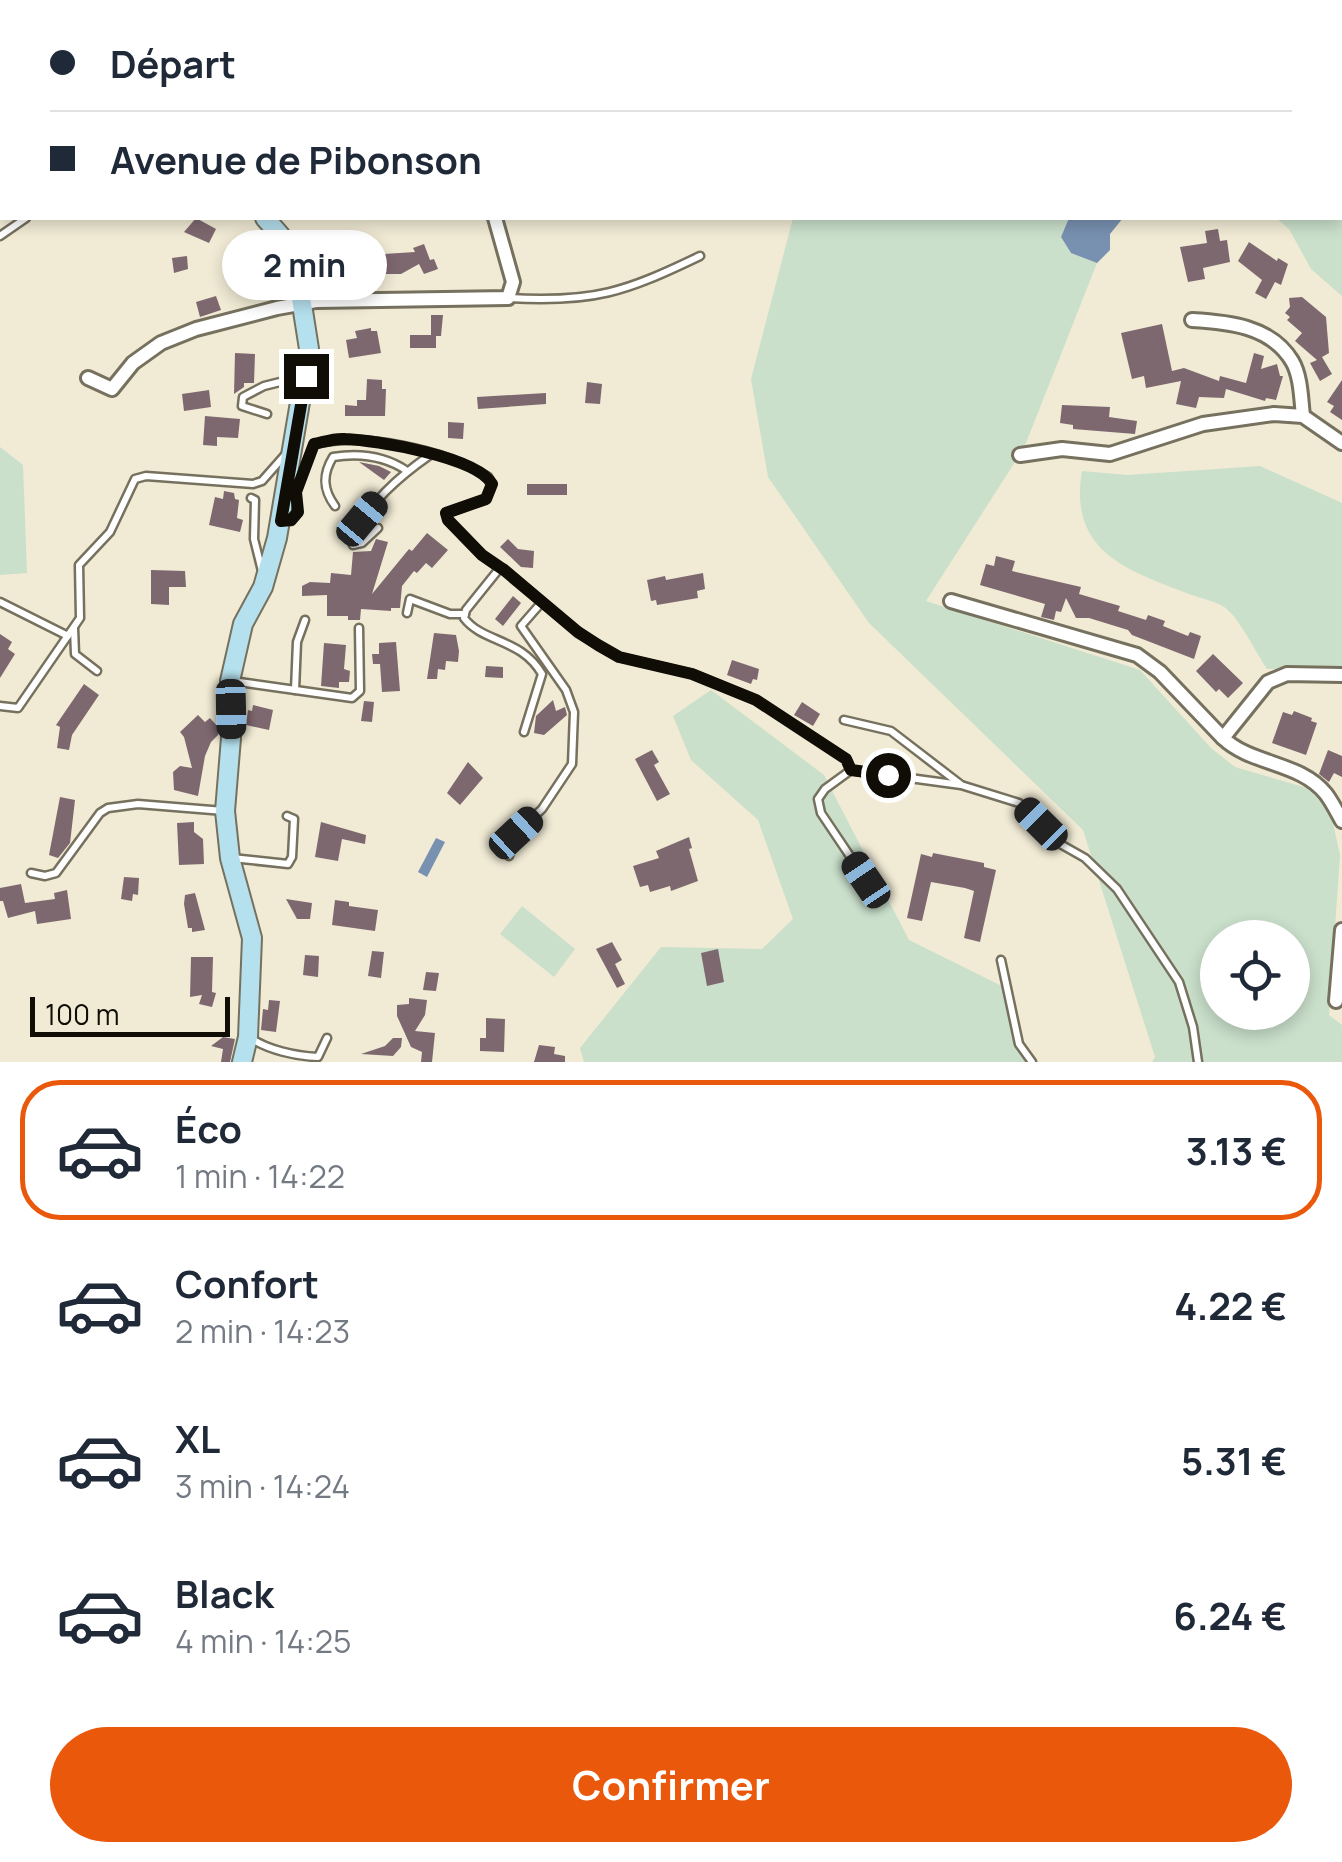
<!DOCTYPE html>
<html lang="fr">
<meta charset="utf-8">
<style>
:root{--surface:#fff;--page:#f6f6f7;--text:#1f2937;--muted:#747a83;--line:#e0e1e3;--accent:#ea580c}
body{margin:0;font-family:Manrope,sans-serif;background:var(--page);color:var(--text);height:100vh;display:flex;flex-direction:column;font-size:38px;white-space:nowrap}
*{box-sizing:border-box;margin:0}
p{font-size:32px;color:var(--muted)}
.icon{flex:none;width:55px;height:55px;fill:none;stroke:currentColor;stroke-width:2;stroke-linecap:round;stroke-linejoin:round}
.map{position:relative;height:1062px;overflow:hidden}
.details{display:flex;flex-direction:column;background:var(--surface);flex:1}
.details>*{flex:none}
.guide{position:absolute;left:0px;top:0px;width:1342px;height:220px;box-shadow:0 5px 15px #0003;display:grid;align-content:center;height:220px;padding:0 50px;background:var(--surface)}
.controls{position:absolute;left:1200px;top:920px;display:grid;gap:20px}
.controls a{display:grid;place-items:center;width:110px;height:110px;border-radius:50%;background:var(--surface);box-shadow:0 5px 15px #0003;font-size:50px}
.scale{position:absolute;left:30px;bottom:25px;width:200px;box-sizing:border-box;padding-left:10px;border:5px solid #0f0d06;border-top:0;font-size:28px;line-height:35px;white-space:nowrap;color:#0f0d06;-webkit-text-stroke:8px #f1ebd5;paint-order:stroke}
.end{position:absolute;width:45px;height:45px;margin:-22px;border:12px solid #0f0d06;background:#fff;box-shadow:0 0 0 5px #fff}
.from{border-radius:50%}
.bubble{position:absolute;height:70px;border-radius:35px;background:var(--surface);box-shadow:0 5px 15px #0003;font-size:32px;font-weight:700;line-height:70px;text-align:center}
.car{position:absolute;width:30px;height:60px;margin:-30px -15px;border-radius:12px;box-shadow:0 0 8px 2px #0007;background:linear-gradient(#222 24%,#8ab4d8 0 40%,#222 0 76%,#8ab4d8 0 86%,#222 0)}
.guide b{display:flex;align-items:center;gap:35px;height:95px;font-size:38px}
.guide b+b{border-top:2px solid var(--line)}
.guide i{width:25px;height:25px;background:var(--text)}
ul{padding:18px 0 0;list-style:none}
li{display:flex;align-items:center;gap:30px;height:140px;margin:0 20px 15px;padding:0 30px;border:5px solid transparent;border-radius:40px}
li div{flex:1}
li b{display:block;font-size:38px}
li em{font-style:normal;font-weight:700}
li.selected{border-color:var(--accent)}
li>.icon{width:90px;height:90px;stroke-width:1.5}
.button{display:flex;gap:20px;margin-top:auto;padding:20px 50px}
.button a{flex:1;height:115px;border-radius:60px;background:var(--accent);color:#fff;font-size:40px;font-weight:700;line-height:115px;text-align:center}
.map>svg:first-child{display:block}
.green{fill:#cae0cb;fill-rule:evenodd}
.water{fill:#7891b1}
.building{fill:#7e686f}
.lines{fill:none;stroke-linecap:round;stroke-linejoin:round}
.lane-casing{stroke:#76715e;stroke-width:11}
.street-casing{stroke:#76715e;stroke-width:18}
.secondary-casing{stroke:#76715e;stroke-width:22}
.lane{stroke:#fff;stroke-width:6}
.street{stroke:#fff;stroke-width:12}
.secondary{stroke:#b5e0ee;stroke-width:18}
.route{stroke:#0f0d06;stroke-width:12}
</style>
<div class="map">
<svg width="1342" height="1062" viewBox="0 0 1342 1062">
<rect width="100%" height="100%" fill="#f1ebd5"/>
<!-- green -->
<g class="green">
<polygon points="978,0 1342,0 1342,296 1311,269 1289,229 1276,218 1340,218 1340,2 977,2"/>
<path d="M793,218H1069L1061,237L1071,253L1097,263L1024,448L926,601L1140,670L1211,748L1235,767L1314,790L1333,823L1340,855L1329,1015L1342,1025V1062H1152L1155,1057L1083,830L869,623L768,477L751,379ZM1218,938H1292V1012H1218Z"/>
<polygon points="0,447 23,465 27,573 0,575"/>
<path d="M1260,466L1342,503V667L1267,669C1255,651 1243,625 1228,610C1220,602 1203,599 1192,595C1129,571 1068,553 1082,471L1127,475Z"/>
<polygon points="711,690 824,775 909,940 1012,991 1027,1062 584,1062 580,1048 661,947 762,949 793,919 758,820 691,760 673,716"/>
<polygon points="522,906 575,949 554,977 500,934"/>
</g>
<!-- water -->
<g class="water">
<polygon points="1069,218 1123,218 1110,234 1110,250 1097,263 1071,253 1061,237"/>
<polygon points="436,838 445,842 427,877 418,872"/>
</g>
<!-- building -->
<g class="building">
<polygon points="196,218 216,229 209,243 184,232"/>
<polygon points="1218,229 1220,241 1227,240 1230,262 1203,268 1205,279 1188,282 1180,247 1207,243 1205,231"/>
<polygon points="1249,242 1277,261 1278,258 1288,264 1281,285 1275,282 1266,299 1255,293 1262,280 1238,261"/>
<polygon points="424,244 430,260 434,259 438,269 424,274 419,264 401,274 368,274 368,268 337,267 337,256 356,256 356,251 368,251 368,255 415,252 413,248"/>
<polygon points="187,256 188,269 174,273 172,258"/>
<polygon points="278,263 285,287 274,290 267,266"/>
<polygon points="216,296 221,310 200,317 196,302"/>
<polygon points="1302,297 1326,317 1329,353 1322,357 1332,374 1320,381 1310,363 1317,360 1295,341 1302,333 1287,320 1290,317 1285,313 1290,307 1289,298"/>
<polygon points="431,315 443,315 441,336 436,336 436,348 410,348 410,335 431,335"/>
<polygon points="1162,324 1172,371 1184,368 1219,381 1220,376 1246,383 1254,353 1264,356 1261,369 1277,364 1280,376 1283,376 1276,400 1266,398 1265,401 1226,389 1224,398 1199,397 1196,408 1176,404 1181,381 1146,388 1144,376 1132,379 1121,333"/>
<polygon points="371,328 371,331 377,331 381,353 349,358 346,340 357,338 355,331"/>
<polygon points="235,353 255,354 254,383 244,383 244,387 234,394"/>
<polygon points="367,379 382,380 382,389 386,389 385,416 345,416 345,405 357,406 357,400 366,400"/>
<polygon points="1342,380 1342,420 1330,412 1334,406 1327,402"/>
<polygon points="587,382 602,384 600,404 585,403"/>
<polygon points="209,390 211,407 184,411 182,394"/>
<polygon points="546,393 546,404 478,409 477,397"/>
<polygon points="1062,405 1110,407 1109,417 1137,421 1135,434 1073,429 1073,425 1060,423"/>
<polygon points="205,416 240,419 238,438 217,437 217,446 203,445"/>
<polygon points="448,422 464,423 463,439 448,438"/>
<polygon points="359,462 379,466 391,472 384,480"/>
<rect x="527" y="484" width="40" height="11"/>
<polygon points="224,491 234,493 235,499 239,500 237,518 243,520 240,532 209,525 215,497 223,499"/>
<polygon points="427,533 448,550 432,568 426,563 417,573 414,571 402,586 400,608 391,608 391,611 361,609 360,620 348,620 348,616 327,616 327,595 302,596 302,586 310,582 330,583 331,573 351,575 353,552 371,551 376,539 388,542 372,594 409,549 412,551"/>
<polygon points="508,539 518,549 534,551 533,568 521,567 500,547"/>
<polygon points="996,556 1015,561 1012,571 1081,587 1079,594 1120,606 1118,611 1146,620 1148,615 1165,621 1163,626 1188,636 1190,632 1201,636 1194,659 1132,635 1128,630 1089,618 1076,618 1066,598 1061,612 1056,611 1054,620 1041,617 1045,604 980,585 986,564 994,566"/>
<polygon points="151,570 185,571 186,587 169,587 169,605 151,604"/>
<polygon points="703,573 705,589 697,591 698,598 657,605 656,600 651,601 647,580 665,576 666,580"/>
<polygon points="513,596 521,603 503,626 495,619"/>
<polygon points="434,633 456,635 459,651 458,662 446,661 445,670 438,669 437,679 427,679"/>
<polygon points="0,634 12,642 8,649 15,654 0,678"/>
<polygon points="396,642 400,691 382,692 380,664 373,664 372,654 379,654 379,643"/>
<polygon points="324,643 346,645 344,669 350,671 349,682 339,682 339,688 321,686"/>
<polygon points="1213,654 1243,683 1228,698 1219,689 1216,692 1196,671"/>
<polygon points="732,660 759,669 757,680 753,679 751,684 727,675"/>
<polygon points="486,666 503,667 503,678 485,677"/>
<polygon points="84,684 99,695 72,735 69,750 57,748 60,727 56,725"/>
<polygon points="553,700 556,711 565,707 567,715 544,735 534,733 536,716"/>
<polygon points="364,701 374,702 372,722 361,721"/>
<polygon points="802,702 820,714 813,726 794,715"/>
<polygon points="253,705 273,710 269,730 246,725 248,710 252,711"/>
<polygon points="1294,711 1312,718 1311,721 1317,723 1306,755 1272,743 1283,712 1292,715"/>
<polygon points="198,715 205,722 210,718 218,727 218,735 211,742 205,756 198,796 174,790 173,772 180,766 192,768 184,737 180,732"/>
<polygon points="652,750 659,762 654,765 670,794 657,801 635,759"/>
<polygon points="1328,750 1342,756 1342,777 1334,773 1329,782 1319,774"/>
<polygon points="468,762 483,778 460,805 447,793"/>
<polygon points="60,797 75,800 70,843 58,858 49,855"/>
<polygon points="194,822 194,832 203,839 204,864 179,865 177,823"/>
<polygon points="321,822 366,835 365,844 342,839 338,861 315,857"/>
<polygon points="689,837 692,848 689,849 698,881 671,891 670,886 650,892 648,885 640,887 633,866 659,858 656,851"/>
<polygon points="933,853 984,863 984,867 996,870 980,942 964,938 974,891 965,888 931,882 922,921 907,918 921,854 932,857"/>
<polygon points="124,877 139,878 138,895 133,894 132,901 121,899"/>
<polygon points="21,884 25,903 55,899 54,893 67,890 71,919 37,924 35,911 8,918 3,901 0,901 0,888"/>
<polygon points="195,893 205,930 192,932 192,928 188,928 184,904 185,895"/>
<polygon points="286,899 312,903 310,919 297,919"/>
<polygon points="335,900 349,902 349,906 378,910 375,931 332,925"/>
<polygon points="612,942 622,960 615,964 625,984 617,988 596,949"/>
<polygon points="718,949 724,982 707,986 701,953"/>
<polygon points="372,951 384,952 381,978 368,976"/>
<polygon points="305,955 319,956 318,977 303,975"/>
<polygon points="191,957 213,957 212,992 216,993 212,1007 199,1004 202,995 190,997"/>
<polygon points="426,972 439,973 436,991 423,990"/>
<polygon points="409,998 427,1000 425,1015 415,1031 435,1033 432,1062 421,1062 422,1052 411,1047 397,1016 397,1005 409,1004"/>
<polygon points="269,1000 280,1001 276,1032 261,1030 263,1009 268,1010"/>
<polygon points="486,1018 505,1019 504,1052 480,1051 480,1038 486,1038"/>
<polygon points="223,1037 235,1039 230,1062 221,1062 223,1049 211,1046"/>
<polygon points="393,1038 402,1038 401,1047 393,1056 361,1054 385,1046"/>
<polygon points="539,1045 555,1047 554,1054 565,1056 565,1062 534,1062"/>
</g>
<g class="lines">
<defs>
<g id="lane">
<polyline points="0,236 26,218"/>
<path d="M509,298C594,303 625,292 700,256"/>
<polyline points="267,414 242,406 243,397 264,386 300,377"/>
<polyline points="251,498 255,500 254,539 262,571"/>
<path d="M335,506C323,490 322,475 333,457C359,453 385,456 407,471"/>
<path d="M281,521H291L298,512L295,492L314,444C362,432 446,450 488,477L492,484L486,499L446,513L448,520L482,555L501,569"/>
<path d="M378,528L362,543L353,545L351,537C371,502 397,478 430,455"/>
<polyline points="0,602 68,636"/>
<polyline points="407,613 410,599 450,614 465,614"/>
<polyline points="74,628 75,654 97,671"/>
<polyline points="232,681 352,698 360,691 359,628"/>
<polyline points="295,690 297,642 305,620"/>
<polyline points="0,706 18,708 80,618 79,565 110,532 135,479 146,476 253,484 262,481 285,455"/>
<polyline points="844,720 891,731 960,784"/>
<path d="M524,732L542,674C521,638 483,643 464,618L466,610L499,569H504L578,633L619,657L693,674L756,700L846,759L851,770L825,789L818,799L821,813L866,880"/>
<polyline points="851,770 961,785 1019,803 1062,845 1085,858 1117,889 1179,982 1193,1027 1198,1062"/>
<polyline points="509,856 516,833 542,809 572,764 574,712 566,690 521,626 542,602"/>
<polyline points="232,858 288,864 292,857 294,819 287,816"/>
<polyline points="31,873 45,876 56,873 100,813 108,808 138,804 224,811"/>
<polyline points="1001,960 1019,1044 1032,1062"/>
<path d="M249,1037C267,1050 296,1056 318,1057L327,1038"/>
</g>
<g id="street">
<polyline points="238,2 238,0"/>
<polyline points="608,2 609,0"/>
<polyline points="770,2 773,0"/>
<path d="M1192,320C1228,322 1271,326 1292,361C1301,376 1301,399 1303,416"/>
<polyline points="88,378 112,389 133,363 161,343 196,329 277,308 316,301 508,298 513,282 495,218"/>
<polyline points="1020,455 1062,449 1110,454 1203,424 1274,414 1303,416 1342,443"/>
<polyline points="951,601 1137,655 1160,672 1223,738"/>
<path d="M1342,675L1287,674L1268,682L1223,738C1251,765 1301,762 1326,794C1332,802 1337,812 1342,821"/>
<polyline points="1336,1001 1342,930"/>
</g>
<g id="secondary">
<polyline points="0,11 2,17"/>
<polyline points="242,1062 248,1037 252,938 230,858 225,811 231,738 230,681 243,624 263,587 277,538 309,349 298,279 280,235 265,218"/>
</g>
</defs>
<!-- lane casing -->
<use href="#lane" class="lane-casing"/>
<!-- street casing -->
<use href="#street" class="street-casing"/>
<!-- secondary casing -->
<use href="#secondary" class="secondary-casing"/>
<!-- lane -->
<use href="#lane" class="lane"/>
<!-- street -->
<use href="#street" class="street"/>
<!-- secondary -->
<use href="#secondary" class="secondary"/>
</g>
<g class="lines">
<!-- route -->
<path class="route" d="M306,376L281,521L291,520L298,512L296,492L314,444C324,442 334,438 345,439C376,440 477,457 492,484L486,499L446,513L448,520L482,555L504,570L578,632L598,645L619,657L692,674L756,700L846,759L851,770L888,775"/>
</g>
</svg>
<div class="controls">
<a><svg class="icon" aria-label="locate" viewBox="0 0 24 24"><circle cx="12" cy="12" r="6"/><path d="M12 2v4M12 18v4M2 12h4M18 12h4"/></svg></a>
</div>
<div class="scale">100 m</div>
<i class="end from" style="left:888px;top:775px"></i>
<i class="end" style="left:306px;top:376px"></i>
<div class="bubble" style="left:222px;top:230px;width:165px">2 min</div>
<i class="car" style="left:362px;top:519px;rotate:40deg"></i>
<i class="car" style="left:231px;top:709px;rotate:179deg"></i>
<i class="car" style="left:1041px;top:824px;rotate:315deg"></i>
<i class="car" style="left:516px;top:833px;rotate:47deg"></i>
<i class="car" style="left:866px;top:880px;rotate:326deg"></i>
<div class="guide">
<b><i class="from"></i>Départ</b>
<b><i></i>Avenue de Pibonson</b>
</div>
</div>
<section class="details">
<ul>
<li class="selected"><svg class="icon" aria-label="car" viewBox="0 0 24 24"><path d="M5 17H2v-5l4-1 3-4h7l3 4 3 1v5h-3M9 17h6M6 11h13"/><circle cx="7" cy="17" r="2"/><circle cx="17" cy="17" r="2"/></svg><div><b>Éco</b><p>1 min · 14:22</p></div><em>3.13 €</em></li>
<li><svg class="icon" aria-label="car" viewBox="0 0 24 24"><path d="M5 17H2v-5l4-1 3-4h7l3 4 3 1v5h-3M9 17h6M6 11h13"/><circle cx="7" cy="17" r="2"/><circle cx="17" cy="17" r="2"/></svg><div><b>Confort</b><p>2 min · 14:23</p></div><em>4.22 €</em></li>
<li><svg class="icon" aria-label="car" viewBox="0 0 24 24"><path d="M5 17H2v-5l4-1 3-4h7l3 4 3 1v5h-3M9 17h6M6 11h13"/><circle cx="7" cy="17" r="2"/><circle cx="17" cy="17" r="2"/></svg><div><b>XL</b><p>3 min · 14:24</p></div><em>5.31 €</em></li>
<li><svg class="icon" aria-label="car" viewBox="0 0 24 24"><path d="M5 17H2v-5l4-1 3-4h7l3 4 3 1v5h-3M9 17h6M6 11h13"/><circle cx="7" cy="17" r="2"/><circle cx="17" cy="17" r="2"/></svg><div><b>Black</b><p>4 min · 14:25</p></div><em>6.24 €</em></li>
</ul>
<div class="button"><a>Confirmer</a></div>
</section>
